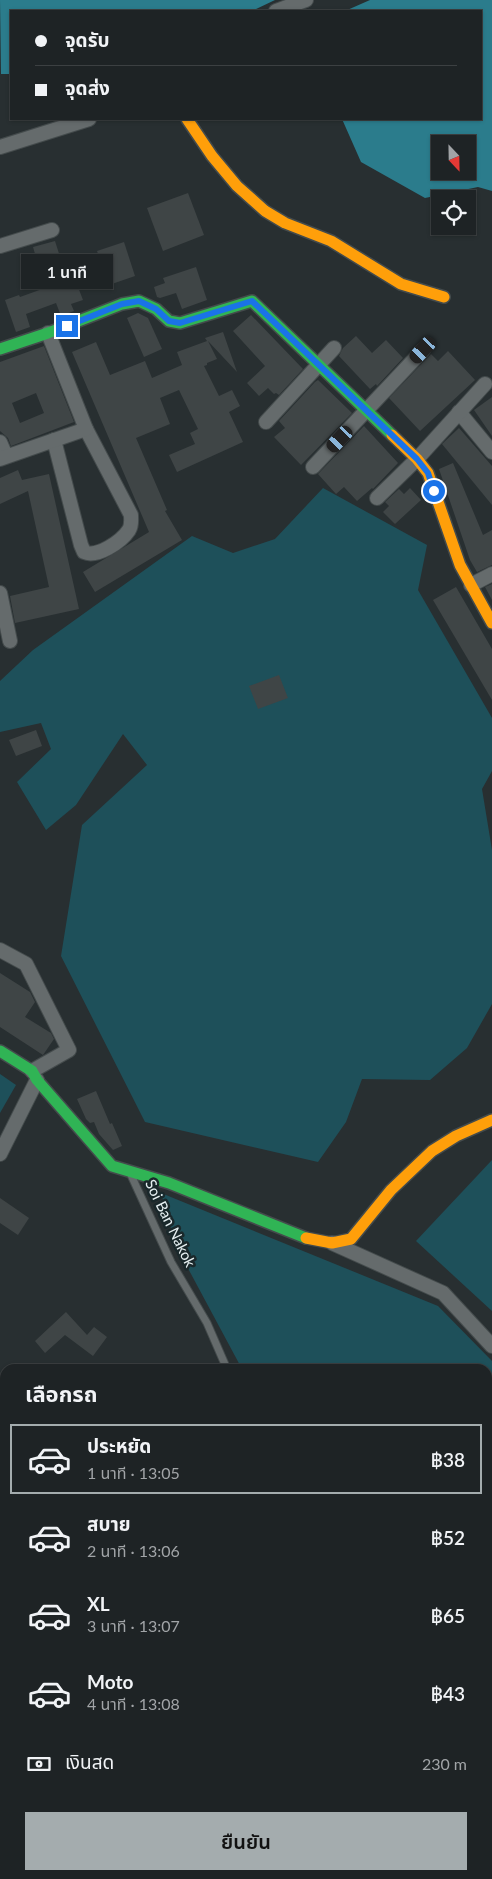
<!DOCTYPE html>
<html lang="th">
<meta charset="utf-8">
<style>
:root{--surface:#1e2325;--page:#2b2f32;--text:#f1f3f6;--muted:#a1a4a7;--line:#3c4042;--accent:#a4acae}
body{margin:0;font-family:Lato,"Noto Sans Thai",sans-serif;background:var(--page);color:var(--text);height:100vh;display:flex;flex-direction:column;font-size:19px;white-space:nowrap}
*{box-sizing:border-box;margin:0}
p{font-size:16px;color:var(--muted)}
.icon{flex:none;width:28px;height:28px;fill:none;stroke:currentColor;stroke-width:2;stroke-linecap:round;stroke-linejoin:round}
.map{position:relative;flex:1;overflow:hidden}
.drawer{position:absolute;left:0px;top:1364px;width:492px;height:516px;display:flex;flex-direction:column;background:var(--surface);border-radius:15px 15px 0 0;box-shadow:0 1px 4px #0004,0 0 0 1px var(--line)}
.drawer>*{flex:none}
.hud{position:absolute;left:10px;top:10px;width:472px;height:110px;border-radius:0px;box-shadow:0 1px 4px #0004,0 0 0 1px var(--line);display:grid;align-content:center;height:110px;padding:0 25px;background:var(--surface)}
.needle{width:32px;rotate:158deg}
.controls{position:absolute;left:431px;top:135px;display:grid;gap:10px}
.controls a{display:grid;place-items:center;width:45px;height:45px;border-radius:0px;background:var(--surface);box-shadow:0 1px 4px #0004,0 0 0 1px var(--line);font-size:25px}
.end{position:absolute;width:22px;height:22px;margin:-11px;border:6px solid #1a73e8;background:#fff;box-shadow:0 0 0 2px #fff}
.from{border-radius:50%}
.bubble{position:absolute;height:35px;border-radius:0px;background:var(--surface);box-shadow:0 1px 4px #0004,0 0 0 1px var(--line);font-size:16px;font-weight:600;line-height:35px;text-align:center}
.car{position:absolute;width:15px;height:30px;margin:-15px -8px;border-radius:6px;box-shadow:0 0 4px 1px #0007;background:linear-gradient(#222 24%,#8ab4d8 0 40%,#222 0 76%,#8ab4d8 0 86%,#222 0)}
.hud b{display:flex;align-items:center;gap:18px;height:48px;font-size:19px}
.hud b+b{border-top:1px solid var(--line)}
.hud i{width:12px;height:12px;background:var(--text)}
ul{padding:0;list-style:none}
li{display:flex;align-items:center;gap:15px;height:70px;margin:0 10px 8px;padding:0 15px;border:2px solid transparent;border-radius:0px}
li div{flex:1}
li b{display:block;font-size:19px}
li em{font-style:normal;font-weight:600}
li.selected{border-color:var(--accent)}
li>.icon{width:45px;height:45px;stroke-width:1.5}
h2{padding:0 25px;font-size:22px;line-height:60px}
.pay{display:flex;align-items:center;gap:12px;height:55px;padding:0 25px;font-size:19px}
.pay p{margin-inline-start:auto}
.primary-button{display:flex;gap:10px;margin-top:auto;padding:10px 25px}
.primary-button a{flex:1;height:58px;border-radius:0px;background:var(--accent);color:#111;font-size:20px;font-weight:600;line-height:58px;text-align:center}
.map>svg:first-child{display:block}
.green{fill:#1e505a}
.water{fill:#2b7c8c;fill-rule:evenodd}
.building{fill:#3f4546;fill-rule:evenodd}
.lines{fill:none;stroke-linecap:round;stroke-linejoin:round}
.lane-casing{stroke:#444b4c;stroke-width:9}
.street-casing{stroke:#444b4c;stroke-width:16}
.fast-casing{stroke:#444b4c;stroke-width:14}
.slow-casing{stroke:#444b4c;stroke-width:14}
.lane{stroke:#656b6c;stroke-width:7}
.street{stroke:#656b6c;stroke-width:14}
.fast{stroke:#30b455;stroke-width:11}
.slow{stroke:#ff9f0a;stroke-width:11}
.route{stroke:#1a73e8;stroke-width:6}
.labels{text-anchor:middle;dominant-baseline:central;stroke-width:5;stroke-linejoin:round;paint-order:stroke}
.street-label{font-size:15px;fill:#e6eff1;stroke:#1a282b}
</style>
<div class="map">
<svg width="492" height="1879" viewBox="0 0 492 1879">
<rect width="100%" height="100%" fill="#282f31"/>
<!-- green -->
<g class="green">
<polygon points="323,488 427,545 418,590 492,718 492,771 482,789 492,850 492,1004 467,1048 430,1080 362,1079 346,1122 318,1162 145,1122 61,956 82,825 147,765 123,734 76,805 46,830 17,782 51,749 41,723 0,732 0,681 33,650 192,536 233,553 275,539"/>
<polygon points="0,1074 16,1085 0,1113"/>
<polygon points="492,1160 492,1311 416,1241"/>
<polygon points="161,1193 438,1306 492,1361 492,1659 488,1685 488,1369 242,1369 176,1246"/>
<polygon points="0,1454 5,1457 5,1875 211,1875 210,1879 0,1879"/>
</g>
<!-- water -->
<g class="water">
<polygon points="0,0 275,0 252,11 11,11 11,74 1,74"/>
<path d="M370,0H492V191L478,187L425,198L361,162L342,119H481V11H345ZM440,144H468V171H440Z"/>
</g>
<!-- building -->
<g class="building">
<polygon points="188,193 204,235 163,251 147,208"/>
<polygon points="55,241 62,263 68,261 83,300 71,304 74,311 61,316 56,303 26,314 30,327 16,332 5,300 19,295 20,297 45,288 33,247"/>
<polygon points="124,242 135,276 109,285 97,251"/>
<polygon points="196,267 207,300 182,309 176,293 160,298 157,297 154,287 165,283 163,278"/>
<polygon points="138,313 148,318 162,349 144,357 127,318"/>
<polygon points="251,315 303,369 279,395 276,393 274,394 268,388 259,396 247,383 265,366 233,331"/>
<polygon points="223,332 237,372 208,341 217,359 207,363 207,365 204,366 219,396 232,390 240,406 229,412 243,442 177,472 169,455 195,444 190,433 198,429 179,390 160,398 170,424 136,438 167,510 165,511 182,540 95,592 83,572 149,532 72,352 96,342 110,375 145,361 152,378 182,365 177,352 207,341 205,338"/>
<polygon points="356,336 372,353 386,340 403,358 377,386 376,384 370,389 339,356 343,348"/>
<path d="M44,346L74,422L11,446L8,438L0,431V362ZM36,393L44,413L20,423L12,403Z"/>
<polygon points="448,351 475,380 420,431 389,398 431,354 438,361"/>
<polygon points="318,380 352,413 301,465 274,437 285,428 279,421 315,382"/>
<polygon points="492,397 492,436 474,410"/>
<polygon points="364,426 398,463 373,489 372,488 357,501 344,487 336,494 318,474"/>
<polygon points="459,428 492,466 492,505 442,444"/>
<polygon points="453,463 483,535 492,530 492,565 477,572 470,560 439,469"/>
<polygon points="18,470 22,480 49,474 79,609 15,623 10,596 49,587 28,491 0,504 0,478"/>
<polygon points="410,488 421,500 395,524 383,512 389,506 385,502 399,489 404,494"/>
<polygon points="492,584 492,600 485,587"/>
<polygon points="456,587 492,649 492,700 433,600"/>
<polygon points="279,675 288,698 258,709 249,686"/>
<polygon points="36,730 42,746 16,756 9,740"/>
<polygon points="0,973 30,992 35,1002 25,1017 51,1033 54,1039 43,1055 0,1027"/>
<polygon points="96,1091 110,1124 112,1123 122,1146 113,1150 99,1134 94,1122 90,1123 86,1119 77,1099"/>
<polygon points="0,1198 29,1218 18,1235 0,1223"/>
<polygon points="66,1312 87,1335 94,1327 107,1337 93,1356 65,1335 45,1353 35,1341"/>
</g>
<g class="lines">
<defs>
<g id="lane">
<polyline points="131,1175 171,1262 207,1323 227,1369"/>
<polyline points="407,1875 414,1879"/>
<polyline points="356,1879 359,1875"/>
</g>
<g id="street">
<polyline points="276,11 306,0"/>
<polyline points="0,147 89,119"/>
<polyline points="0,246 52,230"/>
<polyline points="459,412 492,452"/>
<polyline points="266,422 334,348"/>
<path d="M54,440L81,545L84,552C97,558 121,542 129,530C132,525 131,521 131,515L86,429"/>
<polyline points="0,442 6,456"/>
<polyline points="0,459 86,429 48,333"/>
<polyline points="313,467 423,350"/>
<polyline points="377,498 417,459 485,384"/>
<polyline points="471,585 492,574"/>
<polyline points="0,593 10,641"/>
<polyline points="0,950 26,964 69,1050 32,1071"/>
<polyline points="0,1154 37,1080"/>
<polyline points="332,1243 443,1293 492,1346"/>
</g>
<g id="fast">
<polyline points="0,349 48,333 122,304 139,301 156,309 169,321 180,323 252,301 392,435"/>
<polyline points="0,1051 32,1071 37,1080 112,1166 169,1183 306,1238"/>
</g>
<g id="slow">
<polyline points="187,119 212,156 237,186 265,211 285,223 331,241 401,284 444,297"/>
<polyline points="392,435 417,459 428,473 460,565 492,623"/>
<polyline points="306,1238 332,1243 351,1239 391,1190 432,1151 456,1136 492,1120"/>
</g>
</defs>
<!-- lane casing -->
<use href="#lane" class="lane-casing"/>
<!-- street casing -->
<use href="#street" class="street-casing"/>
<!-- fast casing -->
<use href="#fast" class="fast-casing"/>
<!-- slow casing -->
<use href="#slow" class="slow-casing"/>
<!-- lane -->
<use href="#lane" class="lane"/>
<!-- street -->
<use href="#street" class="street"/>
<!-- fast -->
<use href="#fast" class="fast"/>
<!-- slow -->
<use href="#slow" class="slow"/>
</g>
<g class="lines">
<!-- route -->
<polyline class="route" points="67,326 122,304 139,301 156,309 169,321 180,323 252,301 417,459 428,473 434,491"/>
</g>
<g class="labels">
<!-- street labels -->
<g class="street-label">
<text transform="translate(171 1223) rotate(64)">Soi Ban Nakok</text>
</g>
</g>
</svg>
<div class="controls">
<a><svg class="needle" viewBox="-14 -14 28 28"><path d="M0-13l5 13h-10z" fill="#e53935"/><path d="M0 13l5-13h-10z" fill="#a1a4a7"/></svg></a>
<a><svg class="icon" aria-label="locate" viewBox="0 0 24 24"><circle cx="12" cy="12" r="6"/><path d="M12 2v4M12 18v4M2 12h4M18 12h4"/></svg></a>
</div>
<i class="end from" style="left:434px;top:491px"></i>
<i class="end" style="left:67px;top:326px"></i>
<div class="bubble" style="left:21px;top:254px;width:92px">1 นาที</div>
<i class="car" style="left:423px;top:350px;rotate:223deg"></i>
<i class="car" style="left:340px;top:439px;rotate:223deg"></i>
<div class="hud">
<b><i class="from"></i>จุดรับ</b>
<b><i></i>จุดส่ง</b>
</div>
<section class="drawer">
<h2>เลือกรถ</h2>
<ul>
<li class="selected"><svg class="icon" aria-label="car" viewBox="0 0 24 24"><path d="M5 17H2v-5l4-1 3-4h7l3 4 3 1v5h-3M9 17h6M6 11h13"/><circle cx="7" cy="17" r="2"/><circle cx="17" cy="17" r="2"/></svg><div><b>ประหยัด</b><p>1 นาที · 13:05</p></div><em>฿38</em></li>
<li><svg class="icon" aria-label="car" viewBox="0 0 24 24"><path d="M5 17H2v-5l4-1 3-4h7l3 4 3 1v5h-3M9 17h6M6 11h13"/><circle cx="7" cy="17" r="2"/><circle cx="17" cy="17" r="2"/></svg><div><b>สบาย</b><p>2 นาที · 13:06</p></div><em>฿52</em></li>
<li><svg class="icon" aria-label="car" viewBox="0 0 24 24"><path d="M5 17H2v-5l4-1 3-4h7l3 4 3 1v5h-3M9 17h6M6 11h13"/><circle cx="7" cy="17" r="2"/><circle cx="17" cy="17" r="2"/></svg><div><b>XL</b><p>3 นาที · 13:07</p></div><em>฿65</em></li>
<li><svg class="icon" aria-label="car" viewBox="0 0 24 24"><path d="M5 17H2v-5l4-1 3-4h7l3 4 3 1v5h-3M9 17h6M6 11h13"/><circle cx="7" cy="17" r="2"/><circle cx="17" cy="17" r="2"/></svg><div><b>Moto</b><p>4 นาที · 13:08</p></div><em>฿43</em></li>
</ul>
<div class="pay"><svg class="icon" aria-label="cash" viewBox="0 0 24 24"><path d="M3 7h18v10H3z"/><circle cx="12" cy="12" r="2"/></svg>เงินสด<p>230 m</p></div>
<div class="primary-button"><a>ยืนยัน</a></div>
</section>
</div>
